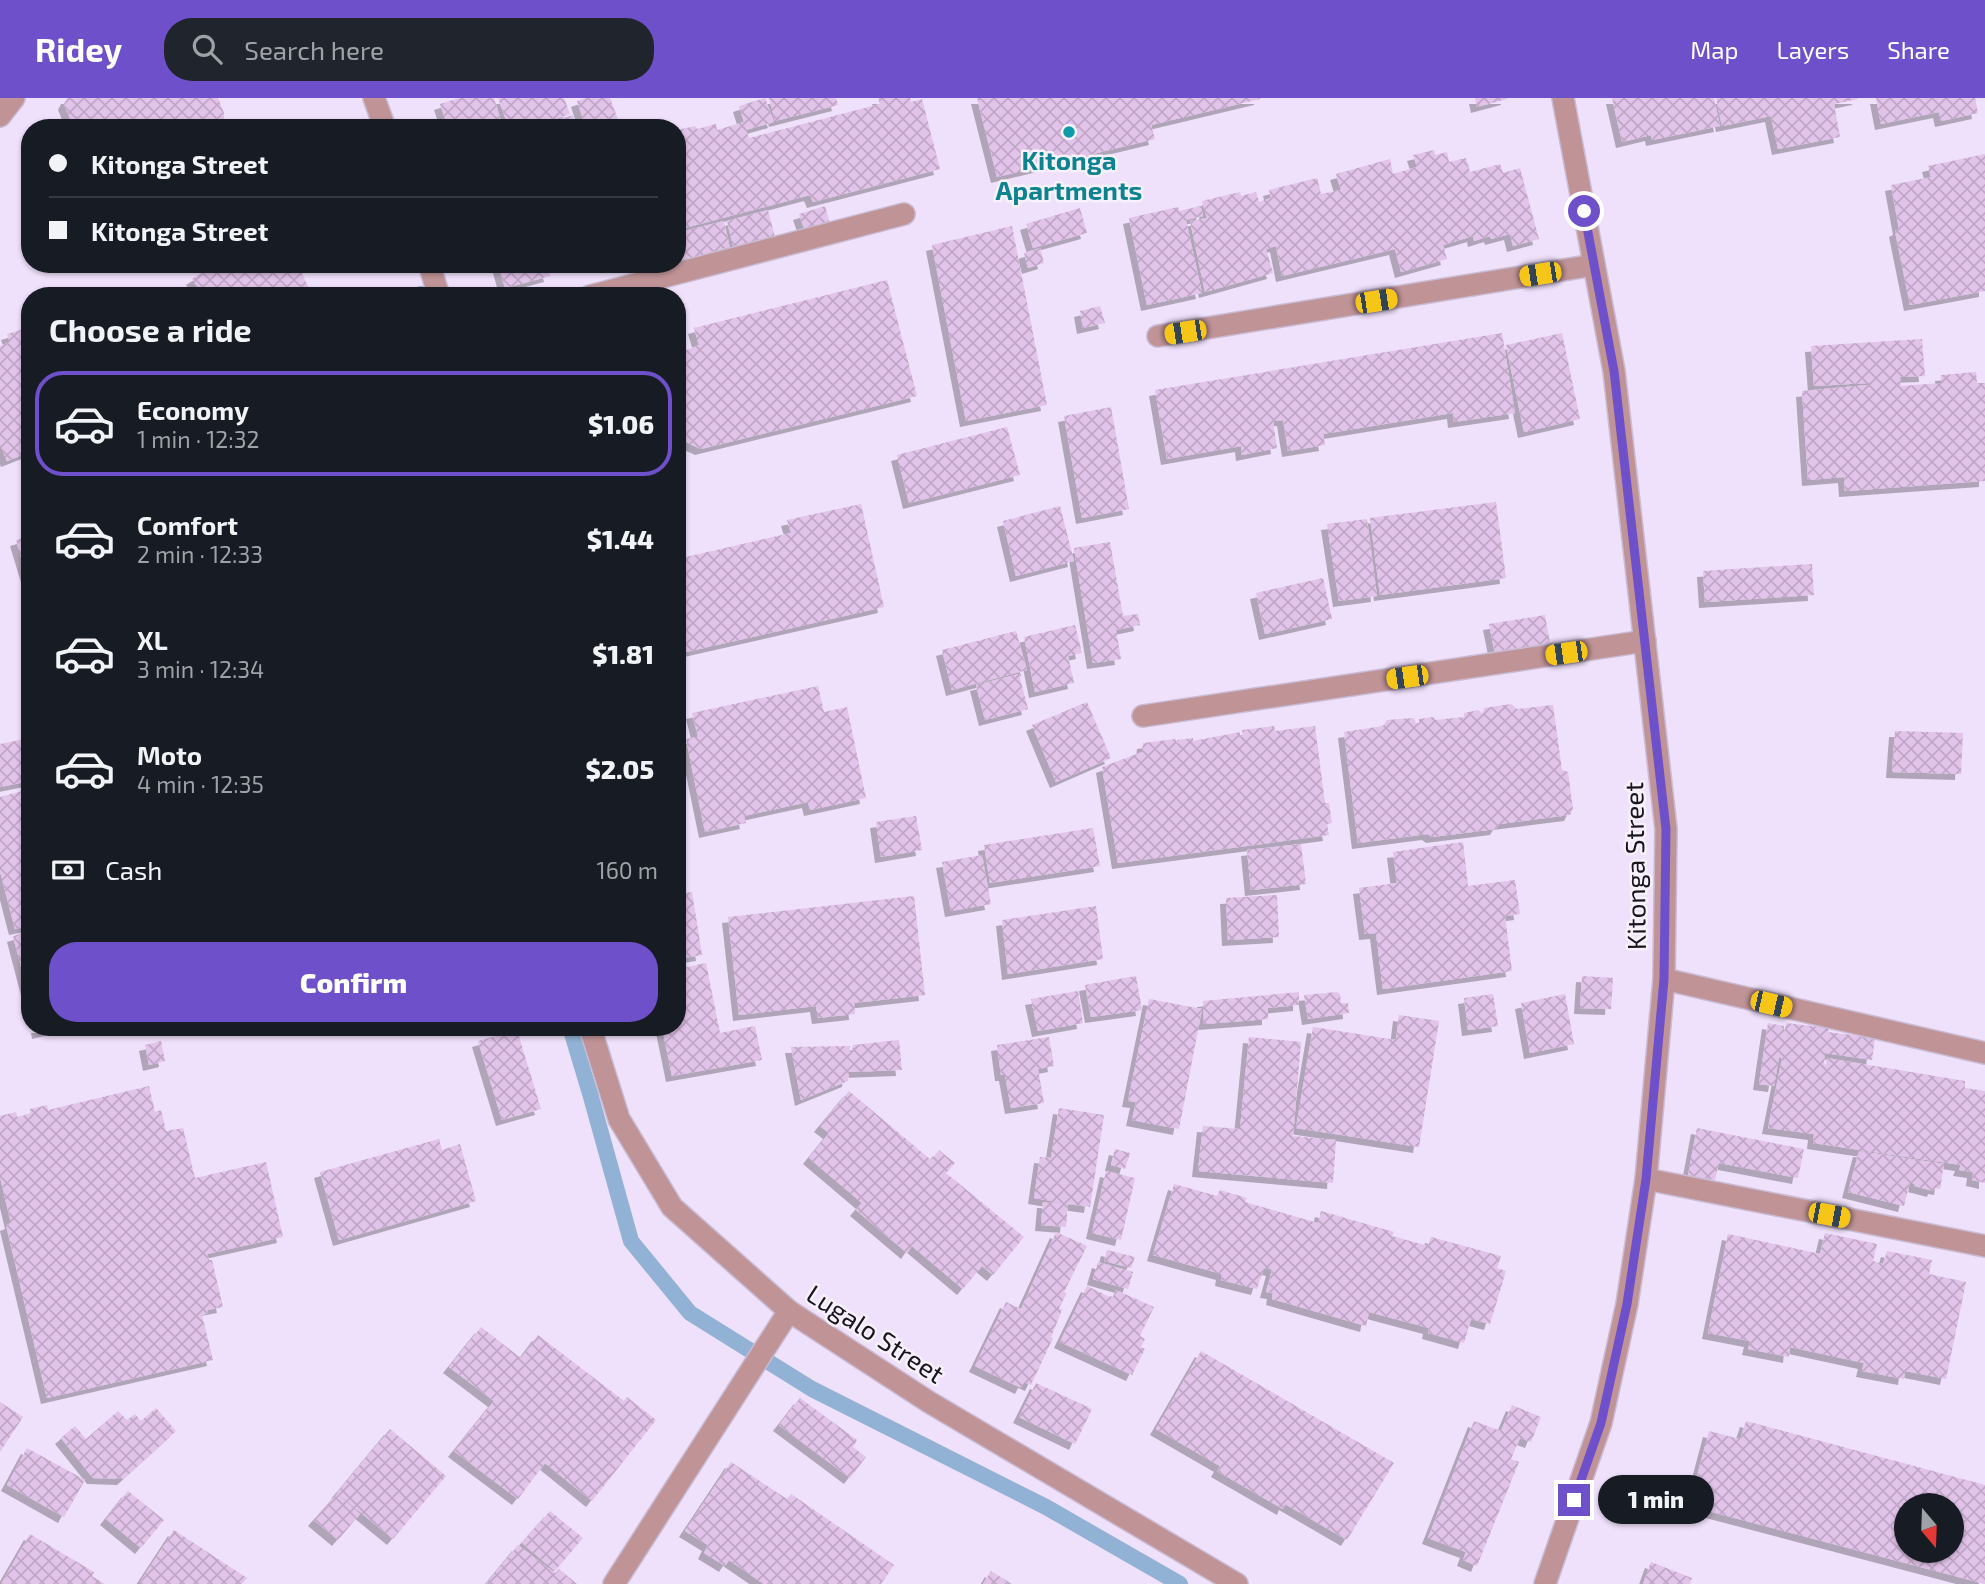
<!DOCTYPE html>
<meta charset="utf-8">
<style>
:root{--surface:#171b24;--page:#20242c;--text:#f1f3f6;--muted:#9ea1a6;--line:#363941;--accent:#6e51ca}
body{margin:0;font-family:"Exo 2",sans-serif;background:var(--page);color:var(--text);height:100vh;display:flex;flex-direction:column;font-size:26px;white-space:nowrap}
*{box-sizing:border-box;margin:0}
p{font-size:23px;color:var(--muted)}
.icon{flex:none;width:38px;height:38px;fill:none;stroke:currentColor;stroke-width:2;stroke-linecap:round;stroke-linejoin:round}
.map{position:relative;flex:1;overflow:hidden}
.details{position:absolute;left:21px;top:189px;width:665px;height:749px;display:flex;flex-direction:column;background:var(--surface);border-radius:28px;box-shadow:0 2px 5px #0004}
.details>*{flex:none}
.banner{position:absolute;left:21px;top:21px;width:665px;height:154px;border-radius:28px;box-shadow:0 2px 5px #0004;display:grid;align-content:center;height:154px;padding:0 28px;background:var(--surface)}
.needle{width:46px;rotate:161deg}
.tools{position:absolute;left:1894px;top:1395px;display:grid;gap:14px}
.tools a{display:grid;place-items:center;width:70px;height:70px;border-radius:50%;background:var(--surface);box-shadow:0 2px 5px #0004;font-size:35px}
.end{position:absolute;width:32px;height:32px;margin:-16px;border:9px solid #6e51ca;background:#fff;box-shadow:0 0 0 4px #fff}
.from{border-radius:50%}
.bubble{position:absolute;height:49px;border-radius:24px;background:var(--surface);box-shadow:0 2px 5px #0004;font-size:23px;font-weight:800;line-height:49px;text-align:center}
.car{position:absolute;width:21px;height:42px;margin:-21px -10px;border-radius:9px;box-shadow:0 0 5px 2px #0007;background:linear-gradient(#f5c518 24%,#345 0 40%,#f5c518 0 76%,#345 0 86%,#f5c518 0)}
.banner b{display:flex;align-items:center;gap:24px;height:66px;font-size:26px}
.banner b+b{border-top:2px solid var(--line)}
.banner i{width:18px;height:18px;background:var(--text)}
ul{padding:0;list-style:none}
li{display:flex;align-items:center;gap:21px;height:105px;margin:0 14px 10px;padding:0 14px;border:4px solid transparent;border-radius:28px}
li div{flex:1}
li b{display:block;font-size:26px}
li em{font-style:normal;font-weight:800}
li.current{border-color:var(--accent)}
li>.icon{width:63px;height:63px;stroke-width:1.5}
h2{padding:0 28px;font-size:32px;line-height:84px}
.pay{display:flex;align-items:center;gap:18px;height:77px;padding:0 28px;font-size:26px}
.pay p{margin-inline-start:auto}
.action{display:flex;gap:14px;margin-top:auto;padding:14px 28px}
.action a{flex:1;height:80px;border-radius:28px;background:var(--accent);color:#fff;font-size:28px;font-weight:800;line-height:80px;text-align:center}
header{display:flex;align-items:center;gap:42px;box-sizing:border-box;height:98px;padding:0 35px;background:var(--accent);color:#fff}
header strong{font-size:33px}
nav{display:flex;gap:38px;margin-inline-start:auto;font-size:24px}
.search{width:490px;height:63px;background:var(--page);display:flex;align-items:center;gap:18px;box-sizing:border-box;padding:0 24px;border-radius:28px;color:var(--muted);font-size:26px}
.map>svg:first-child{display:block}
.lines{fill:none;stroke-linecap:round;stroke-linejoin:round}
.stream{stroke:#91b2d4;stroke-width:16}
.building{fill:url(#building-cross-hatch);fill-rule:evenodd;filter:url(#shadow)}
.lane-casing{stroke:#c8bbd3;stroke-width:24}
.street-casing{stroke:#c8bbd3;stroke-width:24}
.lane{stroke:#c09397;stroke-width:21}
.street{stroke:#c09397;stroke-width:21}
.route{stroke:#6e51ca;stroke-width:9}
.culture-dot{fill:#0f9aa8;stroke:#f7f1fc;stroke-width:2.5}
.labels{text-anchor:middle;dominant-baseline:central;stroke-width:5;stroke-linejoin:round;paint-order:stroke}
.culture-label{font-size:26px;font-weight:bold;fill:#0d838f;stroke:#f7f1fc}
.street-label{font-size:26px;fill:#19141e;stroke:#f7f1fc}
</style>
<header>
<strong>Ridey</strong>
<div class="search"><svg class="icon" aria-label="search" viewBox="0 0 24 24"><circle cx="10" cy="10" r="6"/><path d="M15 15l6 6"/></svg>Search here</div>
<nav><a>Map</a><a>Layers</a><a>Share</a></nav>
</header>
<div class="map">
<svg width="1985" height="1486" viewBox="0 0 1985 1486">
<defs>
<pattern id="building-cross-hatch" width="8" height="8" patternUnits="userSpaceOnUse" patternTransform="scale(1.75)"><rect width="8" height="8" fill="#e2c3e9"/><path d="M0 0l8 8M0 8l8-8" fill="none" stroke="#c1a7c7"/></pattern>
<filter id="shadow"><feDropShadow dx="-6" dy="6" stdDeviation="0" flood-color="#0004"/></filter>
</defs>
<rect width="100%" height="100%" fill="#efe0fb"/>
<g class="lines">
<!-- stream -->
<g class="stream">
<polyline points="421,196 422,198"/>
<polyline points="570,929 591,999 631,1143 690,1215 812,1291 1046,1409 1180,1486"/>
</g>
</g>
<!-- building -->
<g class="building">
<polygon points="67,0 218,0 224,15 224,25 232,30 74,30 64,6"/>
<polygon points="459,0 494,0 503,30 448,30 440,6"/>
<polygon points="498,0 564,0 570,16 531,30 509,30"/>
<polygon points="586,0 610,0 621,30 586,30 577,3"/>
<polygon points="765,0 774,24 746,32 749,40 880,6 878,0 910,0 911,4 922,1 940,71 813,104 810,97 677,132 677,32 695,28 697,31 716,26 717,32 744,24 739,8"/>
<polygon points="769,0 836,0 838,7 775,23"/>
<polygon points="977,0 1260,0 1260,1 1151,27 1155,41 997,79"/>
<polygon points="1475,0 1507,0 1507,1 1477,9"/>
<polygon points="1612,0 1714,0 1720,28 1652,42 1651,37 1622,44"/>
<polygon points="1716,0 1858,0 1858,1 1834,6 1840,39 1778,51 1771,18 1722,28"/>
<polygon points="1876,0 1975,0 1978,15 1941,23 1939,14 1881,26"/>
<polygon points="573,17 577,30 537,30 536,29"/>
<polygon points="1434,52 1435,57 1447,54 1449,64 1466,60 1470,74 1500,66 1503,75 1520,70 1539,141 1513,148 1510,136 1491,141 1490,138 1474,143 1473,138 1443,147 1447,161 1401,174 1395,151 1282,178 1276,148 1266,151 1273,175 1205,194 1190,123 1207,120 1202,103 1240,94 1241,98 1256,94 1259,104 1271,100 1269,92 1317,80 1321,96 1341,92 1336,76 1390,61 1393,76 1417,69 1413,57"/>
<polygon points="1985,56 1985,193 1910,207 1895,133 1899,131 1891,87 1931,79 1928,68"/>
<polygon points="825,108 830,126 805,133 799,116"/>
<polygon points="1201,108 1203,118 1186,122 1202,195 1147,207 1129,120 1178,109 1179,113"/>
<polygon points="1080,110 1087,135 1033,150 1026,126"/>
<polygon points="768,112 777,147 735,156 727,123"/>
<polygon points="724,123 731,155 668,170 667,166 677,166 677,135"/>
<polygon points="1012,128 1047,307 966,323 932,147"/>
<polygon points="1040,150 1044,165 1028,170 1024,155"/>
<polygon points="215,166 304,166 302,176 313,198 204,198 192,181"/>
<polygon points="498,166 547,166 550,178 505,190"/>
<polygon points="887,182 917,298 701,351 677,340 677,259 684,253 699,247 694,230"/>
<polygon points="151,190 164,198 112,198 132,192 134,196"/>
<polygon points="1100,208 1105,225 1083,230 1080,213"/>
<polygon points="27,230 30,235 30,354 7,363 0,346 0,248 10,244 7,236"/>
<polygon points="1502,235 1515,315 1454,324 1453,315 1323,336 1325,347 1288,353 1283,322 1273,323 1277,350 1242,357 1241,348 1167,361 1155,292"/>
<polygon points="1562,235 1580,321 1524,334 1506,247"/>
<polygon points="1922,241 1925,278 1900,279 1901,288 1941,285 1941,277 1976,274 1977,285 1985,285 1985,383 1845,393 1844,379 1808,382 1802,293 1868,287 1868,285 1814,288 1811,248"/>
<polygon points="1111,309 1129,411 1082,420 1064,318"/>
<polygon points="1007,329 1020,377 909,405 897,357"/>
<polygon points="1496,404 1506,480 1380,497 1370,420"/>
<polygon points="861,406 884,509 677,556 677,461 791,435 787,422"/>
<polygon points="1060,408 1074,463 1016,478 1003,423"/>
<polygon points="1367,421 1377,498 1339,503 1327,426"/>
<polygon points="30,438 30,485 29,485 16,442"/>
<polygon points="1110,444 1123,518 1138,516 1140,527 1116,532 1121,561 1093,565 1074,450"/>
<polygon points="1812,466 1814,497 1705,504 1703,473"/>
<polygon points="1323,480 1332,521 1265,536 1256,495"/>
<polygon points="1545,517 1551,551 1496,561 1489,526"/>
<polygon points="1075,527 1082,555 1068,558 1074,585 1035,594 1024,539"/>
<polygon points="1016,533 1027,572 952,592 942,552"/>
<polygon points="1019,576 1028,611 985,622 976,587"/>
<polygon points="818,588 824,614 847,609 866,700 810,712 808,704 744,718 746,725 705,734 686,641 698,639 692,615"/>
<polygon points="1087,604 1111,660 1056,684 1032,627"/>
<polygon points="1511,606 1517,611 1553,607 1562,672 1568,674 1573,711 1570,717 1499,726 1496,731 1432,739 1428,736 1358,745 1344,634 1383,628 1387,622 1414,620 1416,625 1419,625 1419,621 1434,619 1435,622 1464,619 1464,615 1478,612 1483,616 1484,610"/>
<polygon points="1274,628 1275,633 1315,628 1325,705 1329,705 1332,725 1327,726 1329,737 1118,765 1102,669 1142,654 1143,645 1175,641 1178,646 1177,642 1193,640 1193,643 1240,634 1240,639 1243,638 1242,632"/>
<polygon points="1895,633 1963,635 1961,676 1892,674"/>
<polygon points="30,640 30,683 0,689 0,646"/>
<polygon points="30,691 30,828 15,831 0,773 0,699"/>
<polygon points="916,718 922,752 881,759 876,724"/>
<polygon points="1093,730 1100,768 990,785 984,747"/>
<polygon points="1463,744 1468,788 1515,782 1520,816 1505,818 1512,873 1383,891 1376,835 1365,836 1359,790 1397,785 1393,754"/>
<polygon points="1301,746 1306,786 1251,792 1247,752"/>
<polygon points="982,757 991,806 951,813 942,764"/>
<polygon points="692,794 702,857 677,861 677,796"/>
<polygon points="1277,797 1279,839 1228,842 1226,800"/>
<polygon points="914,798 925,897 854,905 855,916 818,920 816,908 739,917 728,819"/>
<polygon points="1096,808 1103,861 1008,876 1002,822"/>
<polygon points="30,833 30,899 29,899 13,838"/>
<polygon points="706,865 720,935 755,928 762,962 672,978 662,929 677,929 677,871"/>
<polygon points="1136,878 1142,912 1091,919 1085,887"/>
<polygon points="1582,878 1613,880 1611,911 1580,910"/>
<polygon points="1078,893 1083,925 1038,933 1031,901"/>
<polygon points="1299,894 1299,907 1268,910 1268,921 1204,926 1203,903"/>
<polygon points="1337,894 1340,896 1341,905 1348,905 1349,915 1308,921 1304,897"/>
<polygon points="1493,896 1498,928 1468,932 1464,900"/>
<polygon points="1565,896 1574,946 1530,955 1521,905"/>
<polygon points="1149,901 1202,911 1179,1031 1132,1022 1136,1004 1128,1003"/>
<polygon points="1399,917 1439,923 1419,1049 1296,1030 1313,929 1396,942"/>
<polygon points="1768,925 1784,928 1784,936 1786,925 1829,930 1828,934 1875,940 1872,962 1825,955 1824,966 1826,967 1827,960 1965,983 1965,990 1985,993 1985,1085 1972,1082 1973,1074 1959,1072 1961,1067 1813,1045 1814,1036 1768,1030 1782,960 1779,959 1774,988 1759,986"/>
<polygon points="37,929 59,929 59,930 38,935"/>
<polygon points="517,932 541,1011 502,1022 478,943"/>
<polygon points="1049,939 1054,968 1038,971 1044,1005 1011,1010 1005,977 1001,977 997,947"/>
<polygon points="1249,939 1301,944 1293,1038 1336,1042 1333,1085 1198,1073 1203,1028 1240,1031"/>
<polygon points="899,942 902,972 849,974 848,983 801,1002 791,949 850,948 850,955 852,954 853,947"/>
<polygon points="161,943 165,963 149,967 145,947"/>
<polygon points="149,988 155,1014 161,1012 166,1033 183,1030 195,1080 266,1064 283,1139 207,1156 209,1162 212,1162 223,1209 207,1212 208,1215 202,1217 213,1262 47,1300 6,1127 11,1125 0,1079 0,1018 16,1014 17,1019 30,1016 30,1011 47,1007 48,1012"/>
<polygon points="849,993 931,1062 939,1052 955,1065 946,1075 1024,1139 993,1177 982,1168 963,1191 912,1148 907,1155 856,1112 862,1105 809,1060 829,1035 820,1028"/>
<polygon points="1059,1010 1104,1017 1090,1109 1068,1106 1066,1129 1041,1127 1043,1104 1064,1105 1034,1100 1040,1059 1051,1060"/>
<polygon points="1697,1030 1804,1051 1798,1080 1719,1065 1715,1082 1688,1077"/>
<polygon points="439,1041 442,1052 460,1046 476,1103 339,1142 320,1074"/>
<polygon points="1115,1051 1130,1055 1125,1071 1111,1067"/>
<polygon points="1859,1053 1944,1066 1940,1091 1934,1090 1933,1093 1914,1088 1915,1086 1910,1084 1904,1108 1848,1094"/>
<polygon points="1106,1073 1135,1080 1121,1142 1092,1135"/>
<polygon points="1174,1086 1217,1098 1220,1092 1247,1100 1245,1104 1318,1125 1321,1113 1394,1134 1392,1138 1428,1148 1431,1139 1501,1158 1497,1170 1506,1173 1490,1226 1471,1221 1464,1245 1428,1235 1429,1230 1369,1214 1366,1228 1272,1201 1273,1195 1266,1194 1272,1172 1264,1170 1257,1191 1221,1182 1222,1176 1153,1157"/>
<polygon points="1056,1134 1087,1148 1064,1194 1067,1195 1059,1210 1062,1212 1051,1239 1053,1240 1031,1287 1024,1284 1021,1290 975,1268 1006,1204 1021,1211"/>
<polygon points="1825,1135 1877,1146 1873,1163 1883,1166 1887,1153 1932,1162 1929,1176 1966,1184 1946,1281 1905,1273 1904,1281 1862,1273 1864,1265 1790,1249 1789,1259 1748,1251 1750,1243 1708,1235 1728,1136 1820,1156"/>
<polygon points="1107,1152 1135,1159 1131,1170 1104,1163"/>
<polygon points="1098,1164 1133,1174 1128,1191 1093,1181"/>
<polygon points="1087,1188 1112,1200 1116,1192 1154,1209 1140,1238 1145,1241 1141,1249 1145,1251 1132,1277 1060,1244"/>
<polygon points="481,1229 521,1260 538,1237 624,1303 627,1299 656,1322 592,1403 545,1365 518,1401 454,1353 494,1303 449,1269"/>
<polygon points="1201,1253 1394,1365 1347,1442 1285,1406 1283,1411 1217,1373 1220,1368 1156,1331"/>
<polygon points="1036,1285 1092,1311 1075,1346 1019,1319"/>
<polygon points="800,1300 857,1342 853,1349 866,1359 850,1380 779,1327"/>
<polygon points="0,1304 23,1319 0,1354"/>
<polygon points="1512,1307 1541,1319 1531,1344 1520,1340 1511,1361 1519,1364 1477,1468 1463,1462 1466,1454 1428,1440 1474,1323 1501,1333"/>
<polygon points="156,1310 176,1333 123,1381 93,1380 61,1340 75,1328 86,1341 118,1313 127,1322 135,1316 141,1323"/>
<path d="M1746,1323L1985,1387V1486L1689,1408L1709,1333L1740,1341ZM1906,1407H1951V1452H1906Z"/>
<polygon points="390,1331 446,1378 393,1441 337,1395"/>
<polygon points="27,1350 85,1382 64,1419 7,1387"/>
<polygon points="731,1364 787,1401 791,1396 894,1467 881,1486 764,1486 729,1462 725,1468 704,1455 708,1447 685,1433"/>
<polygon points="128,1393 164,1422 141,1450 106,1421"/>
<polygon points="337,1396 360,1416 338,1442 314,1422"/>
<polygon points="550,1413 583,1440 555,1473 522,1445"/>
<polygon points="174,1432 247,1480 242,1486 143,1486 140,1484"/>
<polygon points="30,1436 94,1474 92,1478 105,1486 1,1486"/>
<polygon points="518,1447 555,1475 559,1471 577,1486 486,1486"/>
<polygon points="1651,1464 1692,1480 1690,1486 1643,1486"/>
<polygon points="991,1473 1012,1486 983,1486"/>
</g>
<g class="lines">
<defs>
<g id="lane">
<polyline points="0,18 14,0"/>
<polyline points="590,198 904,116"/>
<polyline points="1143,618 1645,543"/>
<polyline points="1664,881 1985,955"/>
<polyline points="1646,1081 1985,1148"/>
<polyline points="614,1486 789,1213"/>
</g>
<g id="street">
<polyline points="374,0 385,30"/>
<polyline points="429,166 439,198"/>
<polyline points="1158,238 1594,167"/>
<polyline points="590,929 619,1021 672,1109 789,1213 929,1304 1237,1486"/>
<polyline points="1545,1486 1601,1325 1627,1206 1646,1081 1664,881 1666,731 1614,273 1563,0"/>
</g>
</defs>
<!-- lane casing -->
<use href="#lane" class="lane-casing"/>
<!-- street casing -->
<use href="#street" class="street-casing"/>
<!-- lane -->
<use href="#lane" class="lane"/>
<!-- street -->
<use href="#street" class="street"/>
</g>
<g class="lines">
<!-- route -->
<polyline class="route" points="1574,1402 1601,1325 1627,1206 1646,1081 1664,881 1666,731 1614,273 1584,113"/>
</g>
<!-- markers -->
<circle class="culture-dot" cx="1069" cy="34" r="7"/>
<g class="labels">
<!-- culture labels -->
<g class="culture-label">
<text x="1069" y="61">Kitonga<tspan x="1069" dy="30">Apartments</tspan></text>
</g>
<!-- street labels -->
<g class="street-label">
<text transform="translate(1634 768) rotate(-91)">Kitonga Street</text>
<text transform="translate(876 1235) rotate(33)">Lugalo Street</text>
</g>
</g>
</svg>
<div class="tools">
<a><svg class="needle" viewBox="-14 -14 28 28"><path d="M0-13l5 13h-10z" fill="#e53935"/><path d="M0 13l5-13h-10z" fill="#9ea1a6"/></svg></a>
</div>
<i class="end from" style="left:1584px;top:113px"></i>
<i class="end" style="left:1574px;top:1402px"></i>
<div class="bubble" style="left:1598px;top:1377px;width:116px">1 min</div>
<i class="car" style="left:1540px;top:176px;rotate:261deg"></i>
<i class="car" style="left:1376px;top:203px;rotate:81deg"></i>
<i class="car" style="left:1185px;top:234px;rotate:261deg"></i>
<i class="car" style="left:1566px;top:555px;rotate:262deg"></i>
<i class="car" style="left:1407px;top:579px;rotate:262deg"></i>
<i class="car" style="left:1771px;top:906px;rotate:103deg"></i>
<i class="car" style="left:1829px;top:1117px;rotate:101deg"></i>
<div class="banner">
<b><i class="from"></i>Kitonga Street</b>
<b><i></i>Kitonga Street</b>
</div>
<section class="details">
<h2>Choose a ride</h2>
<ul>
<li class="current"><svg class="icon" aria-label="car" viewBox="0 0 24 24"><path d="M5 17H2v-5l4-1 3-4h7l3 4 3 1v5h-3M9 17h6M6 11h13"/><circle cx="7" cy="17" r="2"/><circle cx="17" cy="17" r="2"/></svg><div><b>Economy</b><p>1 min · 12:32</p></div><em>$1.06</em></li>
<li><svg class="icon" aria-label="car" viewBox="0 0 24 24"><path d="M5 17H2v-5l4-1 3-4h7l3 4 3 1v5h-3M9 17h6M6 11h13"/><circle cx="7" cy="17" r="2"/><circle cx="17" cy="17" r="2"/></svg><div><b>Comfort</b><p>2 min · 12:33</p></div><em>$1.44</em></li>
<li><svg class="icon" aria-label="car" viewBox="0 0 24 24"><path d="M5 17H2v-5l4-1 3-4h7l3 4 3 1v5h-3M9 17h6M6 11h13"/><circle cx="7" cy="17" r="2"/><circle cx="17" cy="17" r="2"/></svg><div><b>XL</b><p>3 min · 12:34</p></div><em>$1.81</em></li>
<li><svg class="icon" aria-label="car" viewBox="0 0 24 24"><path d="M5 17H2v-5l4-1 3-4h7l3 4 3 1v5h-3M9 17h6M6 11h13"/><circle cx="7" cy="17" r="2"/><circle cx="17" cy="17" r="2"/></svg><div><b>Moto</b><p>4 min · 12:35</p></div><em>$2.05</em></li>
</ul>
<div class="pay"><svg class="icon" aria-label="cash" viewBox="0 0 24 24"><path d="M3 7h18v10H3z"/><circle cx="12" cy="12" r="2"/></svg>Cash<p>160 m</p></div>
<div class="action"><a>Confirm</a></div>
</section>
</div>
